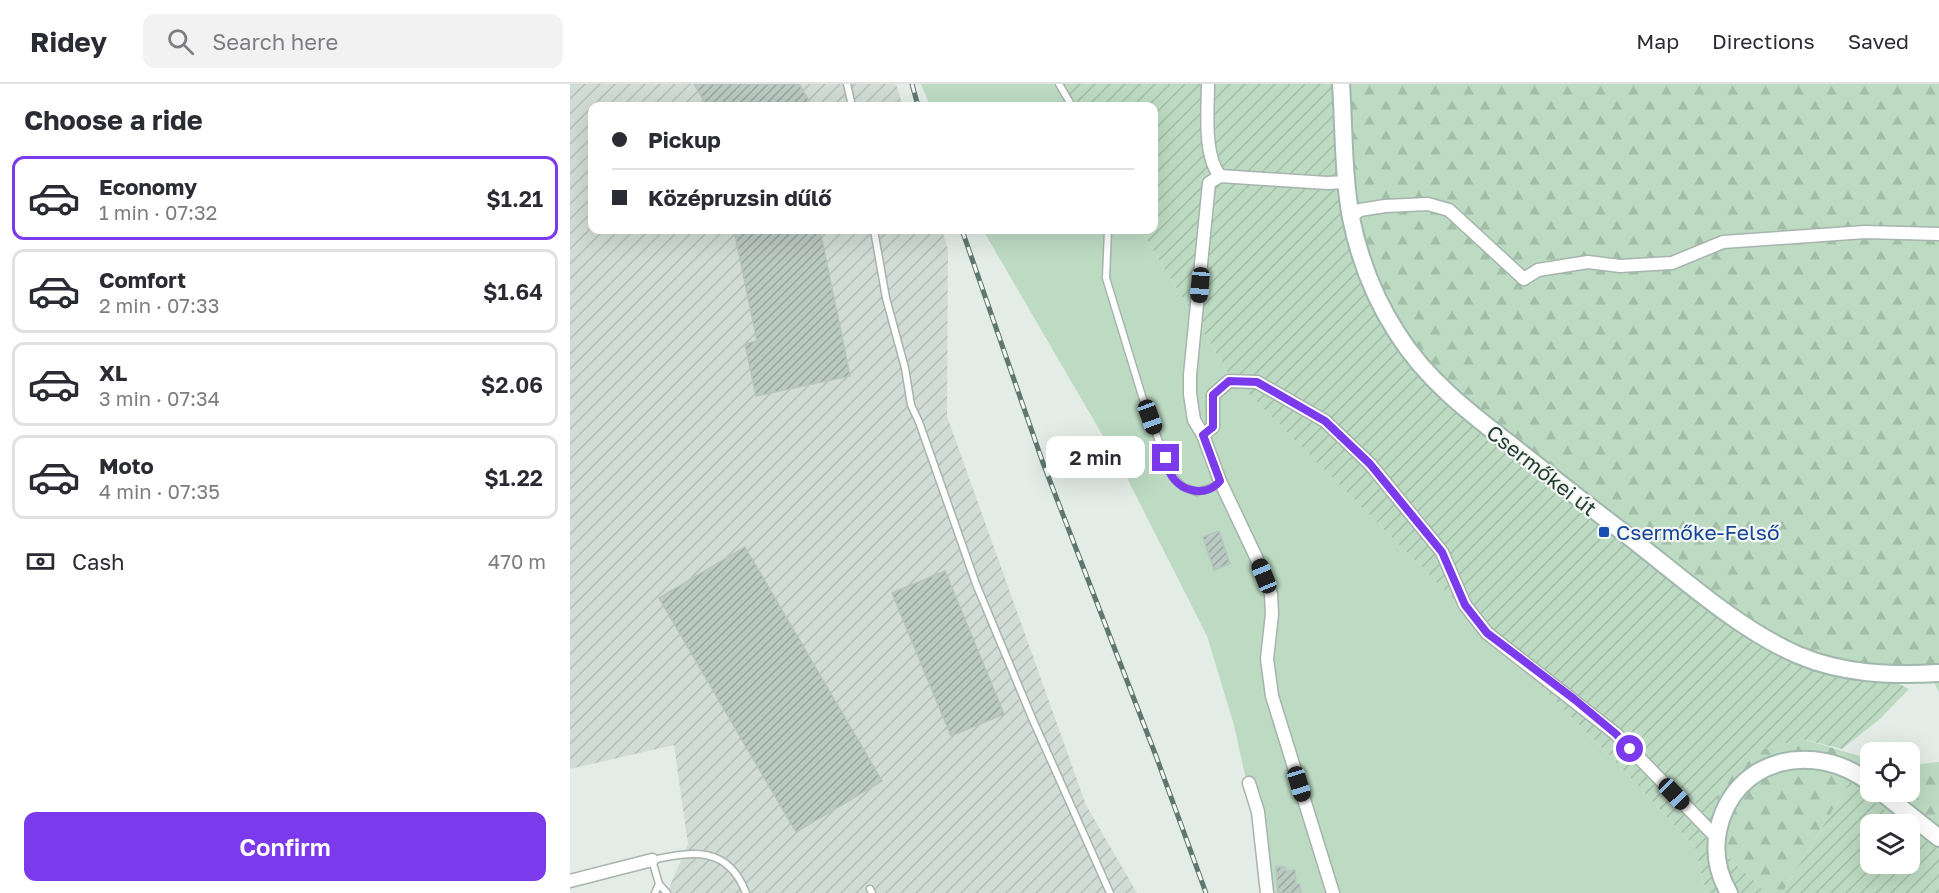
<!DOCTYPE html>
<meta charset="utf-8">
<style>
:root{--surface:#fff;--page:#f2f2f3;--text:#2b2b33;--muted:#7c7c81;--line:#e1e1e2;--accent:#7c3aed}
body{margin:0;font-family:"Golos Text",sans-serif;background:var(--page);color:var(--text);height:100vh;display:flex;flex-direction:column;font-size:22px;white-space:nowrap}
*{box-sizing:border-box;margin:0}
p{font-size:20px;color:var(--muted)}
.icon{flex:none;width:33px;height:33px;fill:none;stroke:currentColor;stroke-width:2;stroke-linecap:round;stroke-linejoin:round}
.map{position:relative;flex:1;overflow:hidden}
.details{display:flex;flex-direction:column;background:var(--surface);width:570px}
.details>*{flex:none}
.banner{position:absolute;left:18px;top:18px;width:570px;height:132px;border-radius:12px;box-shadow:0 6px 24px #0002;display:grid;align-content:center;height:132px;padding:0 24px;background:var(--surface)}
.buttons{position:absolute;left:1290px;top:658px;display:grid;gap:12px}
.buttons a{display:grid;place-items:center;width:60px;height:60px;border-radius:12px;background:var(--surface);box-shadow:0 6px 24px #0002;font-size:30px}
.end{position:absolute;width:27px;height:27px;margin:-14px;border:8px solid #7c3aed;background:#fff;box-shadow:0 0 0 3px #fff}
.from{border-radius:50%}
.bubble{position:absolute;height:42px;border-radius:12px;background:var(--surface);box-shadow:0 6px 24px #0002;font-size:20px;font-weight:600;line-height:42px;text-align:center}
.car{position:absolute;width:18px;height:36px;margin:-18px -9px;border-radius:8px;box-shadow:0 0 4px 2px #0007;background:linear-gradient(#222 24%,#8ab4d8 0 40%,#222 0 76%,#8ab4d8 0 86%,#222 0)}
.banner b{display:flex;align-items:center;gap:21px;height:57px;font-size:22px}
.banner b+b{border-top:2px solid var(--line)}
.banner i{width:15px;height:15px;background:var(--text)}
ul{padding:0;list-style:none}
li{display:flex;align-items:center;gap:18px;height:84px;margin:0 12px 9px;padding:0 12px;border:3px solid var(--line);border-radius:12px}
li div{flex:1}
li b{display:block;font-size:22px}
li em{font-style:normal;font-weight:600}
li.current{border-color:var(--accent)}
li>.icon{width:54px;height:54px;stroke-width:1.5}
h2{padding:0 24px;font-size:27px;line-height:72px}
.pay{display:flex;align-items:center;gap:15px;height:66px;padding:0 24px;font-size:22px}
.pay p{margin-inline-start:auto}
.primary-button{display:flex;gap:12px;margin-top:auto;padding:12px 24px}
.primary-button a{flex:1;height:69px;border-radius:12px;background:var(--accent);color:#fff;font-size:24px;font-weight:600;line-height:69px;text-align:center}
header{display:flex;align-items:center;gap:36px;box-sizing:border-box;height:84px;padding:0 30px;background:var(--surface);border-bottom:2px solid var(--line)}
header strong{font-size:28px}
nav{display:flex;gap:33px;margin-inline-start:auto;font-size:21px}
.search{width:420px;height:54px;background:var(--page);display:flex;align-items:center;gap:15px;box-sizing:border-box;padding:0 21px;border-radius:12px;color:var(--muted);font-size:22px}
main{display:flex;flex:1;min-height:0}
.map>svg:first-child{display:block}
.industrial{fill:url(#industrial-furrows)}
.grass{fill:#bddbc3}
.forest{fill:url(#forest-firs)}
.garden{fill:url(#garden-furrows)}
.building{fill:url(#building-hatch);stroke:#b6c5bd;stroke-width:1.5}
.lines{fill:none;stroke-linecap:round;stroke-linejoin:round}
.service-casing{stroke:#a6b4ad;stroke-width:9}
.minor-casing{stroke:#a6b4ad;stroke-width:15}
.secondary-casing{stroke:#a2b7ae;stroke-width:20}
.service{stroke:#fff;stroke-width:6}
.minor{stroke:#fff;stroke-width:12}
.secondary{stroke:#fff;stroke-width:16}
.rail-casing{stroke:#5e776f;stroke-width:5}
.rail{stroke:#f3f8f5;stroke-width:3;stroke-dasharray:9;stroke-linecap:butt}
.route{stroke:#7c3aed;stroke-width:8}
.transit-dot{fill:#1a4fb4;stroke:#f3f8f5;stroke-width:2}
.labels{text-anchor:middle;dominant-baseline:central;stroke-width:4.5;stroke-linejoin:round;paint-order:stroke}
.street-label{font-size:21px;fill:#243c33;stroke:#f3f8f5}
.transit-label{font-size:21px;fill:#164399;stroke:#f3f8f5;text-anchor:start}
</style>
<header>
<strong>Ridey</strong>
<div class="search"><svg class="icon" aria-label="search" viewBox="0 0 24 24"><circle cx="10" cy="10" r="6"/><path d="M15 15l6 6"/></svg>Search here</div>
<nav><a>Map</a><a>Directions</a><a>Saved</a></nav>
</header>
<main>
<section class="details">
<h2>Choose a ride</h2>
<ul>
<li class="current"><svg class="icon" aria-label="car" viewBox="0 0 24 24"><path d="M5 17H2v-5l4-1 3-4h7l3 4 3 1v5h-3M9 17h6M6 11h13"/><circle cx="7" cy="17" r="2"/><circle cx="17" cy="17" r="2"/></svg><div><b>Economy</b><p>1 min · 07:32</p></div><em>$1.21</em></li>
<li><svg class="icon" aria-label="car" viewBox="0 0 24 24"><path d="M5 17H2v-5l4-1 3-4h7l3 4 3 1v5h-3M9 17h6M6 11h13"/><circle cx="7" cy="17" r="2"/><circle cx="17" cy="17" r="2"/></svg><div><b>Comfort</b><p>2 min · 07:33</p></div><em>$1.64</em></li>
<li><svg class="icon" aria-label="car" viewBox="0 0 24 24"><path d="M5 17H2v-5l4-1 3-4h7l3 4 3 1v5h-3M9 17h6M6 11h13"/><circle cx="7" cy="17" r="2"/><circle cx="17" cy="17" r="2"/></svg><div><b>XL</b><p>3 min · 07:34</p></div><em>$2.06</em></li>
<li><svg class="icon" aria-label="car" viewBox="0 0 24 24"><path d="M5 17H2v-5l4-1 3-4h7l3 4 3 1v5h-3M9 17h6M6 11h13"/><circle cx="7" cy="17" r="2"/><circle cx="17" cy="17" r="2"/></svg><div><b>Moto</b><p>4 min · 07:35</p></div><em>$1.22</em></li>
</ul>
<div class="pay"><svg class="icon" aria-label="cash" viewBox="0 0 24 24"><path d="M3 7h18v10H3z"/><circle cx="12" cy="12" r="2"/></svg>Cash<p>470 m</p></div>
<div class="primary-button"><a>Confirm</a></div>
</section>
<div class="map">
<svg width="1369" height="809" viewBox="0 0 1369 809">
<defs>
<pattern id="industrial-furrows" width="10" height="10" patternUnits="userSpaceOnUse" patternTransform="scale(1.5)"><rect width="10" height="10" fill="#d1dcd6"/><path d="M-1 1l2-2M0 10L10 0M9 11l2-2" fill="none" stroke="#b3beb8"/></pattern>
<pattern id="forest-firs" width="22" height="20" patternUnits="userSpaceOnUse" patternTransform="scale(1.5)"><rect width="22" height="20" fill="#bddbc3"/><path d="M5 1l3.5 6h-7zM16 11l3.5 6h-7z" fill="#a2bda8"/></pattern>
<pattern id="garden-furrows" width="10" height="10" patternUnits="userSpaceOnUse" patternTransform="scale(1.5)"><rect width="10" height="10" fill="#bddbc3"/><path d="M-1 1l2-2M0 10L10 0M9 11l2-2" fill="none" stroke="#a2bda8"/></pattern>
<pattern id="building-hatch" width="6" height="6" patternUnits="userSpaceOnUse" patternTransform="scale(1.5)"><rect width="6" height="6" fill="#bbc9c3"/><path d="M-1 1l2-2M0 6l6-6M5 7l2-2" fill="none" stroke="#98a49f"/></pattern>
</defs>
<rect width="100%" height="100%" fill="#e3ece7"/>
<!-- industrial -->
<polygon class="industrial" points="0,0 326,0 333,22 22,22 22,146 372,146 378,166 377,332 516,721 567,809 97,809 118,760 104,661 0,685"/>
<!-- grass -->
<g class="grass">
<polygon points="351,0 483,0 496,22 360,22"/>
<polygon points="413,146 571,146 659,290 1040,672 1125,763 1136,809 695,809 684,732 664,641 637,552 554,388"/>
</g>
<!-- forest -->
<g class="forest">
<polygon points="771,0 1369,0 1369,608 1360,590 1271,584 1167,536 841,270 792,175"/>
<path d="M1232,655L1300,675V708H1340V681L1369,678V766L1340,745V741C1324,741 1293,709 1280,698L1212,809H1197L1157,772L1143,723L1152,700L1178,669Z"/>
</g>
<!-- garden -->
<g class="garden">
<polygon points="483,0 771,0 778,97 816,230 876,309 1195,554 1311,590 1339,605 1310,635 1272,665 1232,655 1178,669 1152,700 1144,723 1157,772 1197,809 1136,809 1125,763 1040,672 659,290 571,146 584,146 584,22 496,22"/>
<polygon points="1280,698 1333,741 1300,741 1300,780 1340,780 1340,745 1369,766 1369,809 1212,809"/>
</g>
<!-- building -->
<g class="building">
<polygon points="124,0 229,0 242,22 137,22"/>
<polygon points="164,146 250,146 280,292 186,312 175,260 187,257"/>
<polygon points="649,447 660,480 644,486 633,453"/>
<polygon points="175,463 312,697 226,748 89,514"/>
<polygon points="375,487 434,630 381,652 322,509"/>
<polygon points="706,783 715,783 716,787 725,786 726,800 730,800 731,809 708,809"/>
</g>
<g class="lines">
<defs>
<g id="service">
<polyline points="277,0 282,22"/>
<polyline points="489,0 502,22"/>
<polyline points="304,146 316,214 335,284 341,321 349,338 406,500 462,634 540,809"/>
<polyline points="538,146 536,194 572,312 601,390 613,403 627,408 646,402 650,397"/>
<polyline points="300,805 302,809"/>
<polyline points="85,809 89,800"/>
<path d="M97,809L89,800L82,776C124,767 158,762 176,809"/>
</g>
<g id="minor">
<path d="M638,0C638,26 633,71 650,92"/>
<polyline points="781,133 790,126 815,122 858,120 879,126 954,195 968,186 1018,178 1050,182 1102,179 1153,158 1295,148 1369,150"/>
<polyline points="633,351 643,343 643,311 659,297 687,298 755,337 800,380 872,468 895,521 917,549 1046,650 1147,754"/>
<polyline points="679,699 688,728 697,809"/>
<polyline points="0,797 82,776"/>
<polyline points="763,809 702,612 697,575 702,530 701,510 686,473 650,397 633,351 624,336 620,310 620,291 639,99 650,92 757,99 778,98"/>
</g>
<g id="secondary">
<path d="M771,0C774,44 773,90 781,134C789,173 805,215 827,249C857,297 901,330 945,364C983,394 1020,423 1058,452C1111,493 1168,545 1228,571C1273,590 1321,592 1369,589"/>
<polyline points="1311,708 1369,754"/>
<path d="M1159,809C1148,790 1144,768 1148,747C1163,673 1245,656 1300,699"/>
</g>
</defs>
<!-- service casing -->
<use href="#service" class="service-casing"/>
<!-- minor casing -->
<use href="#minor" class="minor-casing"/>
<!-- secondary casing -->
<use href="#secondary" class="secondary-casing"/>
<!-- service -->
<use href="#service" class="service"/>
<!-- minor -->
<use href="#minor" class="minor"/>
<!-- secondary -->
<use href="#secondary" class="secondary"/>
<defs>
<g id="rail">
<polyline points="342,0 348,22"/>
<polyline points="392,146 473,379 586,672 636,809"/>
</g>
</defs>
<!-- rail casing -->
<use href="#rail" class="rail-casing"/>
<!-- rail -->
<use href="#rail" class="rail"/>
</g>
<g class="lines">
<!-- route -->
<path class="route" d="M596,374C597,379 598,384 600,389C610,408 636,414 650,397L633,351L643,343V311L659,297L687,298L755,337L800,380L872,468L895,521L917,549L1004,615L1046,650L1060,665"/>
</g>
<!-- markers -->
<rect class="transit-dot" x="1028" y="442" width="12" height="12" rx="3"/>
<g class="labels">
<!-- street labels -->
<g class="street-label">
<text transform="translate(972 386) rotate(38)">Csermőkei út</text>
</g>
<!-- transit labels -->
<g class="transit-label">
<text x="1046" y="448">Csermőke-Felső</text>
</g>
</g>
</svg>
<div class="buttons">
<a><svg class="icon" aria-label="locate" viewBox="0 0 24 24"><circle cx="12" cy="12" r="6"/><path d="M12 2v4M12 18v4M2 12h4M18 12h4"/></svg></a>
<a><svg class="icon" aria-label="layers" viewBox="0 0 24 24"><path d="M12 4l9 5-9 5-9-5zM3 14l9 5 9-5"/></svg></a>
</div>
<i class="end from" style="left:1060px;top:665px"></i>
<i class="end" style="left:596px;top:374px"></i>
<div class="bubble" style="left:476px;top:352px;width:99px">2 min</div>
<i class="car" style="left:630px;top:201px;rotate:185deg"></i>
<i class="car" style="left:580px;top:333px;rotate:160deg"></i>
<i class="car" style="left:694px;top:492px;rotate:338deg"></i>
<i class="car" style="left:729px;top:700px;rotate:163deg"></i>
<i class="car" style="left:1104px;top:710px;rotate:136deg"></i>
<div class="banner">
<b><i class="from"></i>Pickup</b>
<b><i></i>Középruzsin dűlő</b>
</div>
</div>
</main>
